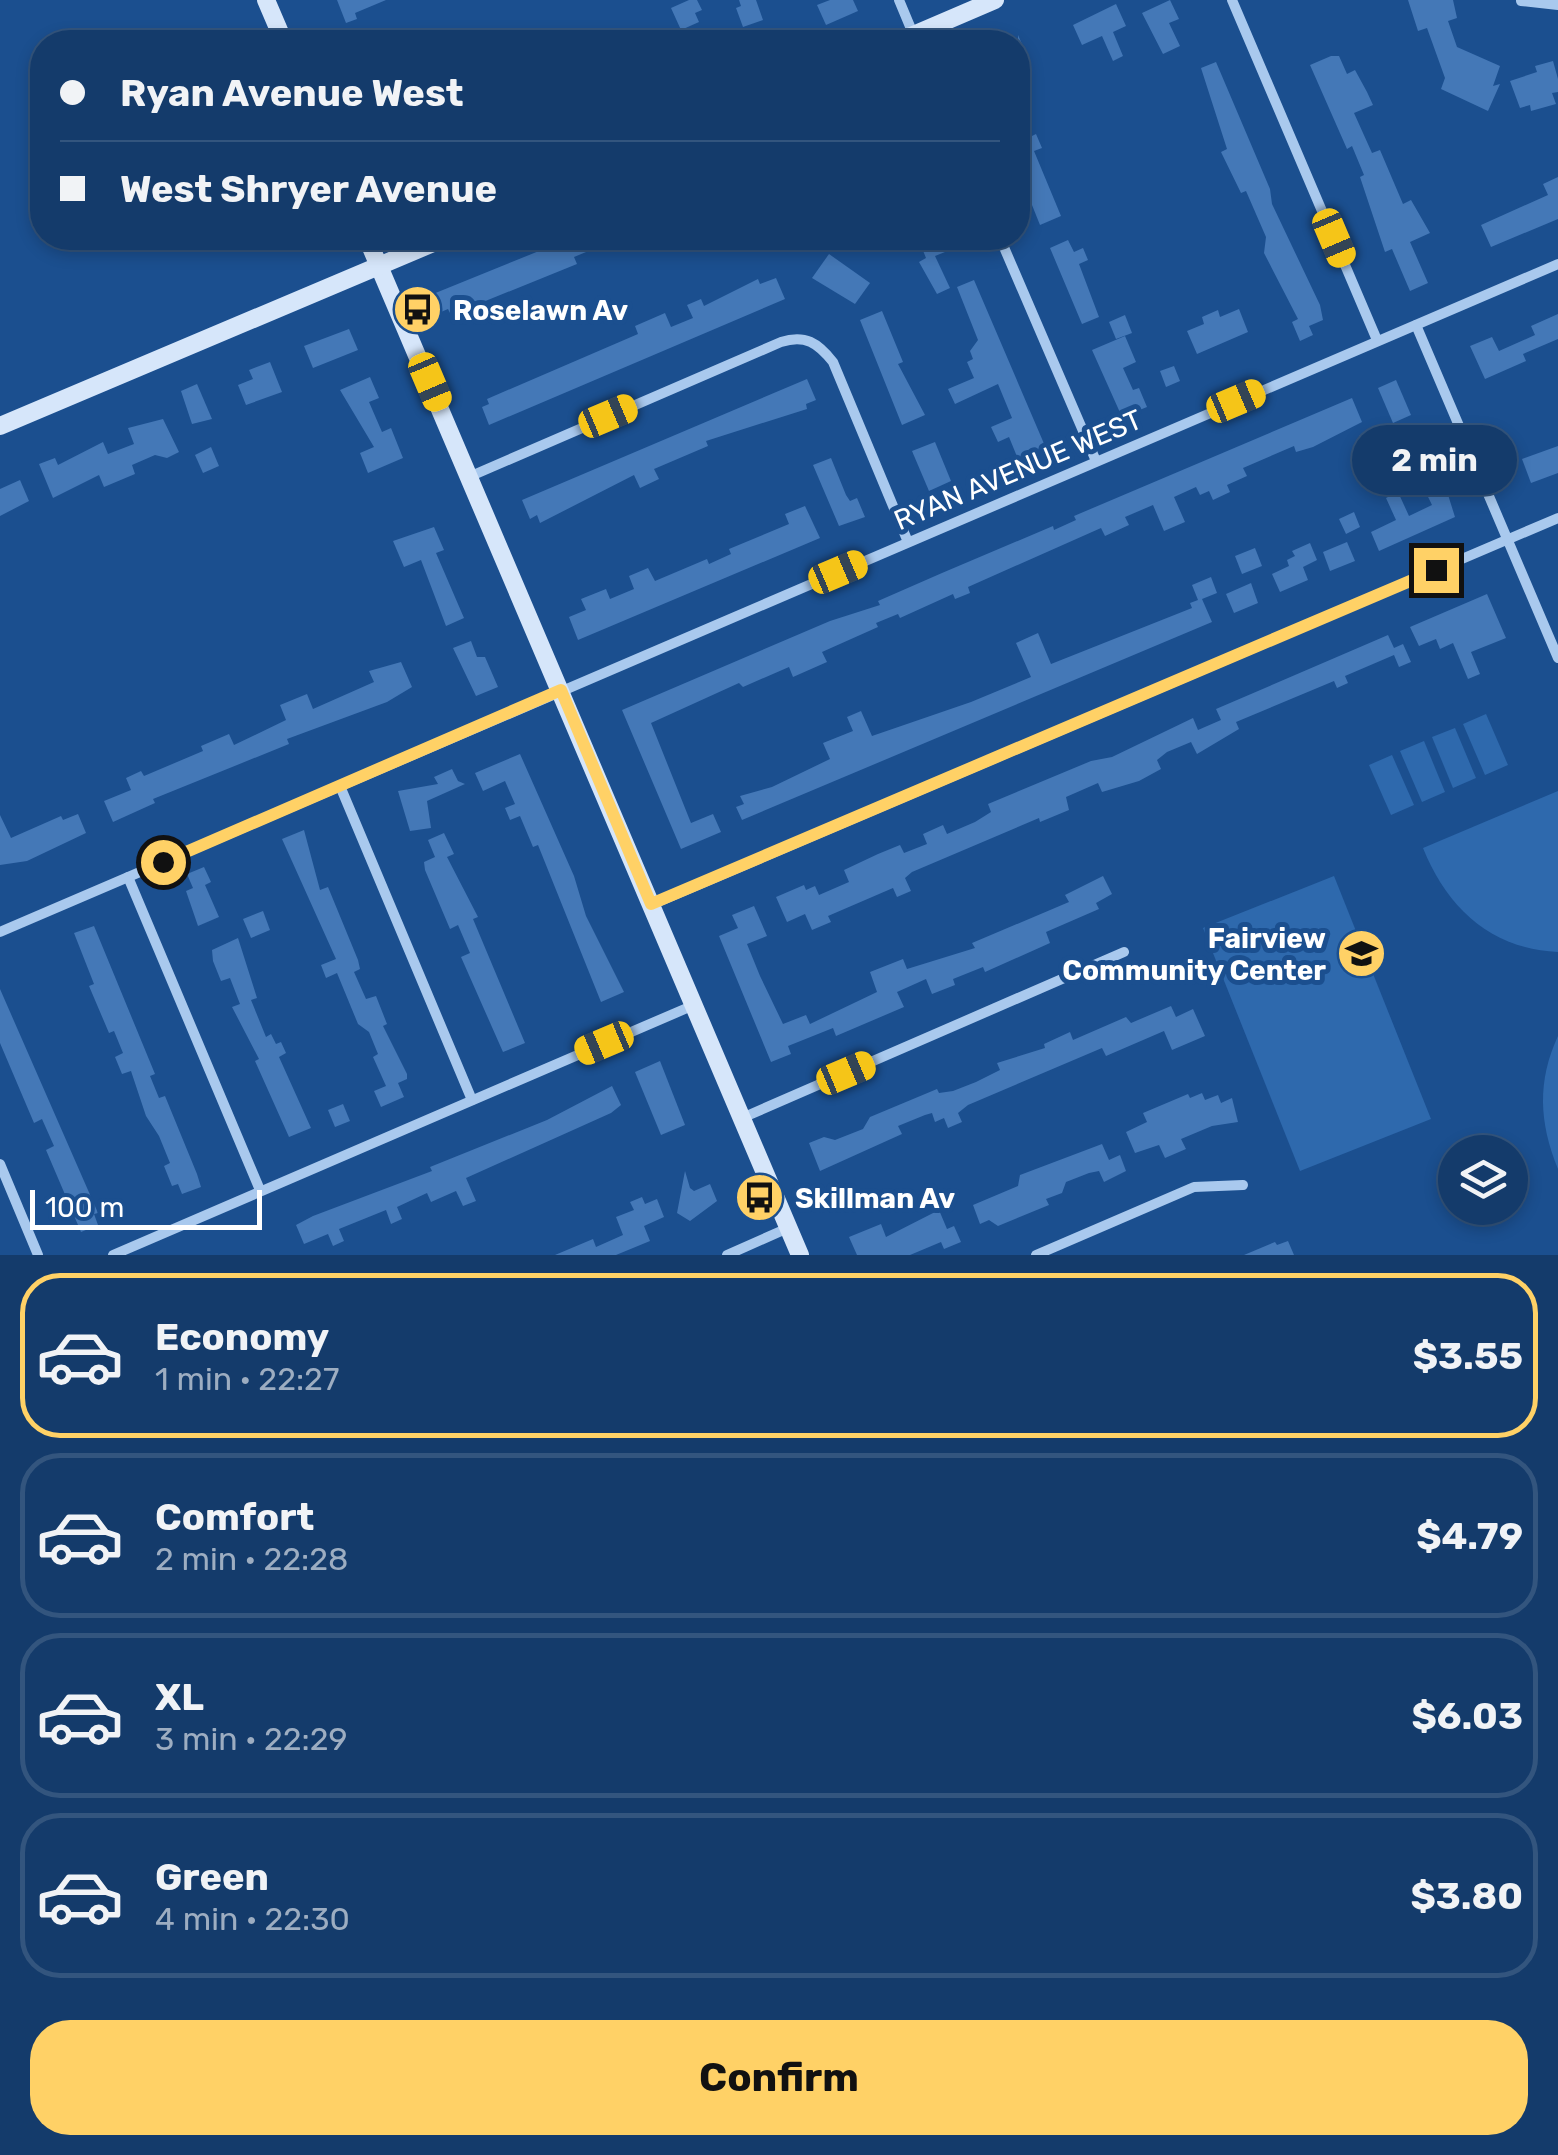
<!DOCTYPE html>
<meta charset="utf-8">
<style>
:root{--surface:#143b6b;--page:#214673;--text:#f1f3f6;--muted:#9dadc1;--line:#33557e;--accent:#ffd166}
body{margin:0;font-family:Rubik,sans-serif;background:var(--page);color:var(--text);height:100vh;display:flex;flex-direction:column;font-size:38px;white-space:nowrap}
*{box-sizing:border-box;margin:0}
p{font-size:32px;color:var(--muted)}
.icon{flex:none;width:55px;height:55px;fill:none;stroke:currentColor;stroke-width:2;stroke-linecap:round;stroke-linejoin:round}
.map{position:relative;height:1255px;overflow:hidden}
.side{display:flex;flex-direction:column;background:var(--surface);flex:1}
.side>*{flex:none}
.banner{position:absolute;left:30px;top:30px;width:1000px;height:220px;border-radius:40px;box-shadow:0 5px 15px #0003,0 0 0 2px var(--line);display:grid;align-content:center;height:220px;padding:0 30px;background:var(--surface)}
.buttons{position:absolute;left:1438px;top:1135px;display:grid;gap:20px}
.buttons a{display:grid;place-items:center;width:90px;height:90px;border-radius:50%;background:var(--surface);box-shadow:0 5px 15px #0003,0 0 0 2px var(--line);font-size:50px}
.scale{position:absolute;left:30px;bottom:25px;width:232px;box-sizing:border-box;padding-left:10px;border:5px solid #fff;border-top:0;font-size:28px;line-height:35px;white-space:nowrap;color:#fff;-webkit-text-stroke:8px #1b4f8f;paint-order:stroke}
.end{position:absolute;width:45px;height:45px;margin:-22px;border:12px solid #ffd166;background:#111;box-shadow:0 0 0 5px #111}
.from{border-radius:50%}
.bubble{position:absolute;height:70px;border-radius:35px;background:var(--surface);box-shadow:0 5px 15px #0003,0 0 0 2px var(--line);font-size:32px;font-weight:700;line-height:70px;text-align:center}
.car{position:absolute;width:30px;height:60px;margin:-30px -15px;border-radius:12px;box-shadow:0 0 8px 2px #0007;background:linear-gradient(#f5c518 24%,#345 0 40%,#f5c518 0 76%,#345 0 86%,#f5c518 0)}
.banner b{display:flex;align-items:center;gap:35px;height:95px;font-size:38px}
.banner b+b{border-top:2px solid var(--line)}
.banner i{width:25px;height:25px;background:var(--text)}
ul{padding:18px 0 0;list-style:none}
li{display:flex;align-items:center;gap:30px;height:165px;margin:0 20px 15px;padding:0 10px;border:5px solid var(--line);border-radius:40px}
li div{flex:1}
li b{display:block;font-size:38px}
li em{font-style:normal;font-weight:700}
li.on{border-color:var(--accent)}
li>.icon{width:90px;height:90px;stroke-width:1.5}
.primary-button{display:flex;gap:20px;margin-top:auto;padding:20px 30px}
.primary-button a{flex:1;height:115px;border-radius:40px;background:var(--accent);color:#111;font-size:40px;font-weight:700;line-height:115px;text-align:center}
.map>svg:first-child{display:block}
.green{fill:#2e69ad}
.building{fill:#4478b7}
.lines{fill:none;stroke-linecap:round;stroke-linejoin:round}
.street{stroke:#a9c9ee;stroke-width:10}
.secondary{stroke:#d6e6fa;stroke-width:18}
.route{stroke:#ffd166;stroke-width:12}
.labels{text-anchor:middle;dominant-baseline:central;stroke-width:10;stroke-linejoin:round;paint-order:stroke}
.poi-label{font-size:28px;font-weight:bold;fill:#fff;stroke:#1b4f8f;text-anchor:start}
.street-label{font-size:28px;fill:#fff;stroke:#1b4f8f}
</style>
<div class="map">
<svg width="1558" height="1255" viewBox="0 0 1558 1255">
<rect width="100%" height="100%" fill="#1b4f8f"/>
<!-- green -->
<g class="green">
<polygon points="1486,714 1508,765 1485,775 1463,724"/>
<polygon points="1455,728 1476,778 1453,788 1432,737"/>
<polygon points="1424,741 1445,792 1422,802 1400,751"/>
<polygon points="1392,755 1414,805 1391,815 1369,765"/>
<path d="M1558,791V952C1491,949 1447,908 1423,848Z"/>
<polygon points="1334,876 1431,1119 1300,1171 1203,928"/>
<path d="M1558,1036V1169C1539,1123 1537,1081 1558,1036Z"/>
</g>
<!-- building -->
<g class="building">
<polygon points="337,0 386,0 355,13 357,19 346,23"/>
<polygon points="689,0 697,0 702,10 695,13 699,22 681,30 671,8"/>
<polygon points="739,0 756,0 763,20 743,27 736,8 741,6"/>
<polygon points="830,0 853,0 858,11 826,25 817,5"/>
<polygon points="1170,0 1179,19 1169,23 1180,46 1163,54 1142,13"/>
<polygon points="1408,0 1453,0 1457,18 1448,21 1457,47 1500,66 1493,86 1500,84 1488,111 1441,89 1445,78 1427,28 1418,31"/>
<polygon points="1116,4 1126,26 1113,32 1123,56 1113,61 1102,36 1082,45 1073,25"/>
<polygon points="622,28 629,42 590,42"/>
<polygon points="1018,35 1031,65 1018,71"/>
<polygon points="1331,56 1339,56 1347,74 1355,70 1367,92 1373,105 1354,113 1372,153 1380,150 1403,204 1411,200 1430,233 1410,242 1428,283 1410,291 1392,249 1385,252 1360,177 1364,175 1352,146 1347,149 1310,65"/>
<polygon points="1553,61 1558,79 1558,92 1552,93 1556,104 1531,111 1530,105 1520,108 1510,81 1537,72 1535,66"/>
<polygon points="1216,62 1270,189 1272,204 1320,305 1323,320 1309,326 1313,335 1300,341 1292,322 1298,319 1264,253 1266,237 1246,191 1241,193 1221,152 1227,149 1201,68"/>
<polygon points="1018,113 1028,138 1036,134 1042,148 1034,151 1061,216 1040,225 1018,170"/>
<polygon points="1558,177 1558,219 1491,247 1481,225 1548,195 1543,184"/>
<polygon points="571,238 620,238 574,257 577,264 451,315 448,309 441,312 433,294"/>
<polygon points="918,238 980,238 935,256 950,288 937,294 919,262 926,258"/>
<polygon points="1068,240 1074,252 1083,248 1088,260 1079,264 1099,317 1082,324 1050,248"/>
<polygon points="829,254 870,283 855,304 812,278"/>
<polygon points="776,278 785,299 489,425 482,407 489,404 487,399 638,334 635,326 665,313 671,327 693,318 687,305 701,299 704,306 758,279 760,284"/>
<polygon points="974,280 1048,453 1029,461 1027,455 1018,459 1009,437 998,442 991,427 1012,418 998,384 955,404 948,389 974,378 967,362 973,359 970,351 978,340 957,287"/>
<polygon points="1239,309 1248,332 1197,354 1187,331 1204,324 1202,317 1218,310 1220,317"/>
<polygon points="882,311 903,362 898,364 925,415 902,425 860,320"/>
<polygon points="1558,314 1558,339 1523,354 1526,361 1485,379 1470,346 1492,337 1499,351 1535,335 1531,326"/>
<polygon points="1125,315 1132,333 1116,339 1109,322"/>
<polygon points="349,329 358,350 313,368 304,346"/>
<polygon points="1125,336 1136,362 1123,368 1133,390 1139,388 1147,407 1122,417 1092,350"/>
<polygon points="270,362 282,392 246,405 238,385 253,379 249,370"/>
<polygon points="1174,366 1180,381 1166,387 1160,371"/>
<polygon points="370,377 379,398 369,402 382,432 391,428 403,458 368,473 360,453 374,447 340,390"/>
<polygon points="807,379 816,400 806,404 807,409 706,441 708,446 654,469 659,479 640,488 634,475 540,523 537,515 530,519 522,500"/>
<polygon points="1396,380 1411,415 1393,423 1378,388"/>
<polygon points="197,384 212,419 192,424 181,391"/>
<polygon points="1352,398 1362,422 1313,447 1296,452 1294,446 1243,468 1247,476 1227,485 1230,492 1213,500 1209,491 1200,495 1196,487 1174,497 1185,522 1164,531 1153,505 1125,517 1129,525 1105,536 1101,528 968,587 970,593 955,599 953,594 900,618 898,614 876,623 878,627 822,652 827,662 793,677 789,667 743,687 739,683 651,723 691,823 713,814 721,832 681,849 622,710 830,621 880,605 878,601 942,573 1053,526 1054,530 1076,520 1074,516"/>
<polygon points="163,419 179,452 167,458 155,455 132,465 135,474 104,487 99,475 53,498 39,464 55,458 58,465 103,442 108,454 134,444 128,428"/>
<polygon points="1375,428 1382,444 1367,451 1359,436"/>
<polygon points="935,442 951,481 929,491 912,451"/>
<polygon points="1558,446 1558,473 1531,483 1522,459"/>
<polygon points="211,447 219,466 203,473 195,455"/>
<polygon points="1426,453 1439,484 1444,482 1455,517 1379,551 1371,532 1396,520 1386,498 1398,492 1409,516 1432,505 1410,460"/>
<polygon points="831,458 846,495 850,501 857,498 865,517 839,526 813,465"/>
<polygon points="20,480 29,501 0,516 0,489"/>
<polygon points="805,506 820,538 578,640 569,617 586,610 581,599 606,589 610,599 634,589 629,576 648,568 655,581 707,559 709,564 731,554 729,549 789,524 785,514"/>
<polygon points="1354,512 1360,527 1346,534 1339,519"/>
<polygon points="434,527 444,550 436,553 464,618 446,626 421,560 404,567 393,541"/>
<polygon points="1347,542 1355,561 1330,571 1323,552"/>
<polygon points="1310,543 1317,560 1303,567 1308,580 1280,592 1272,574 1289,566 1287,560 1295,556 1292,551"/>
<polygon points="1255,548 1262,566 1242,574 1235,556"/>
<polygon points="1211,577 1217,593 1202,599 1212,622 742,820 736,807 744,804 740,796 772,787 830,759 823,743 853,731 847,717 861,711 872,736 971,702 1031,677 1016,643 1038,633 1051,664 1192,608 1190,603 1198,600 1192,585"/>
<polygon points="1251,583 1258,603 1234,613 1226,594"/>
<polygon points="1487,594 1506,638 1471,652 1480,674 1468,679 1453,643 1440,649 1436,639 1419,646 1410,627"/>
<polygon points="1388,635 1394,648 1403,644 1411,662 1399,667 1394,655 1345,676 1348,683 1337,688 1334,681 1236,722 1239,729 1197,754 1191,742 1167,752 1157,760 1161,769 1139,781 1102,792 1098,783 1066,797 1069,810 1040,822 1039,818 912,872 905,878 911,891 897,897 893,888 828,916 831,922 812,930 805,914 787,922 776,897 804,885 806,890 815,886 819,895 849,882 844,870 878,854 900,845 904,853 927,844 923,834 943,825 947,834 975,822 991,812 988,804 1091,761 1112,757 1193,718 1198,730 1221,720 1216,709"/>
<polygon points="471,641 477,657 485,657 498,687 476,696 453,648"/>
<polygon points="401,662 412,687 387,702 287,739 289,744 153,799 155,803 113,822 104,801 131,790 126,778 141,771 144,776 203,751 201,746 229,734 234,745 286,720 280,705 307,694 313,709 374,682 369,671"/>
<polygon points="520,754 574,876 586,916 624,992 601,1002 538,845 533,847 520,816 510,820 505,808 515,804 505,781 483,791 475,773"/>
<polygon points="452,769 458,781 465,784 427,801 431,828 410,831 398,791 438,784 434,777"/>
<polygon points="78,814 86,833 27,861 0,865 0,815 11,838 61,816 63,820"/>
<polygon points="304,830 320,890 328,887 358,960 360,969 354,972 366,999 376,996 387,1024 383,1026 407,1074 407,1079 398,1083 404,1097 381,1107 374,1091 386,1086 373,1057 378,1054 369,1032 358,1024 337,973 326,978 321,965 336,959 282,839"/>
<polygon points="444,833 454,854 447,857 478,917 473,919 525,1043 503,1052 461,957 470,953 458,925 450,929 425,870 424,862 435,857 428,840"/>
<polygon points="204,867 211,882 205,885 219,917 198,926 186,891 193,888 187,874"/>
<polygon points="1103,876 1112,894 1096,903 1099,909 1046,932 1050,943 985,972 983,967 953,979 955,985 932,994 926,979 897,992 904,1007 836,1036 833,1028 788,1046 791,1054 771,1062 719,936 738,928 732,915 754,906 767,936 747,944 760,976 783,1024 806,1015 810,1024 877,992 870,972 903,959 907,969 975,948 972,943 1069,902 1065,895"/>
<polygon points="263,911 270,930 251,938 243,919"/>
<polygon points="94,926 155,1074 150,1076 159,1098 165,1096 197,1174 201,1187 182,1194 178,1184 172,1186 164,1166 170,1163 159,1136 146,1116 131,1071 122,1074 115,1057 123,1053 114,1031 109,1033 89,986 94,984 74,933"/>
<polygon points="238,938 257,998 251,1000 266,1037 271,1034 276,1044 281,1042 286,1053 279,1057 311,1128 289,1137 255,1061 259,1059 232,1007 240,1004 230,978 221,981 213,961 212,950"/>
<polygon points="0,989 98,1213 94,1214 98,1225 81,1232 46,1150 54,1146 42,1119 34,1123 0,1043"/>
<polygon points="1171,1006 1176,1017 1193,1009 1205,1036 1172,1050 1164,1031 1106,1056 1102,1048 968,1105 958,1113 962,1122 948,1128 944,1118 935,1122 932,1113 925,1115 898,1126 902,1134 820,1171 809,1143 824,1137 835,1140 863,1129 870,1117 937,1089 939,1093 953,1091 976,1082 1000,1070 997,1063 1045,1048 1044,1044 1070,1032 1073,1040 1126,1017 1131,1023"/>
<polygon points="660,1061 685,1125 661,1135 635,1072"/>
<polygon points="612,1086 621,1105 611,1113 466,1178 476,1201 463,1206 456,1191 431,1202 427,1193 397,1207 402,1219 391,1224 386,1210 339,1229 344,1241 333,1246 328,1234 304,1244 296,1225 313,1216 432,1171 430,1167 547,1120"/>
<polygon points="1202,1093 1205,1100 1218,1095 1221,1103 1232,1098 1238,1122 1212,1126 1181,1139 1186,1149 1165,1158 1159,1145 1135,1153 1126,1132 1147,1122 1143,1113 1188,1094 1190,1098"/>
<polygon points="343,1104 350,1121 335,1127 328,1110"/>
<polygon points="1102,1144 1109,1160 1120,1155 1126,1171 1104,1182 1099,1171 1089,1173 1066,1182 1062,1193 1046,1199 1049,1205 998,1226 989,1220 980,1224 973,1205 1018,1186 1020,1175"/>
<polygon points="685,1171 690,1188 694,1191 710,1184 717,1201 690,1221 677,1213"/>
<polygon points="642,1197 645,1204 657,1199 664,1217 644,1226 650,1241 616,1255 555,1255 593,1239 596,1247 623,1235 616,1217 634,1210 630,1202"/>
<polygon points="939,1210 947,1229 954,1226 961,1242 944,1249 941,1242 910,1255 857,1255 849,1237 881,1224 886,1237"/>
<polygon points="1288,1241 1294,1255 1244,1255 1275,1242 1277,1245"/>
</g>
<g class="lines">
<!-- street -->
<g class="street">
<polyline points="899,0 914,36"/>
<polyline points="1232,0 1377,340"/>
<polyline points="1521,1 1558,5"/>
<polyline points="1000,238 1096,461"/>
<polyline points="1416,325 1558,658"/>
<path d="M471,476L781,342C805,334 818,343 833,362L908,542"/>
<polyline points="340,786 472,1100"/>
<polyline points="128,877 260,1190"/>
<polyline points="651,905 1558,518"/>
<polyline points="0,932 1558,264"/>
<polyline points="742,1118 1124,952"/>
<polyline points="0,1164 38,1255"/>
<polyline points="113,1255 694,1005"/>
<polyline points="727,1255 788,1228"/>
<polyline points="1036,1255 1194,1187 1243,1185"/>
</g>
<!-- secondary -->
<g class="secondary">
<polyline points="266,0 284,42"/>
<polyline points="897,42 995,0"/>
<polyline points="367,238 800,1255"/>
<polyline points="0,426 445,238"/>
</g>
</g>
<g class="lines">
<!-- route -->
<polyline class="route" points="163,862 561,690 651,904 1436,570"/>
</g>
<!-- icons -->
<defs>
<symbol id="bus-disc" viewBox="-11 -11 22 22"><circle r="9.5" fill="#ffd166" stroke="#1b4f8f"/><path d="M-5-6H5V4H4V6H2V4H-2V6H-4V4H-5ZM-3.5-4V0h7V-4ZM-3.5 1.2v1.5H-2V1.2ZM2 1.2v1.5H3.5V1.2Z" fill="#111"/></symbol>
<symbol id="school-disc" viewBox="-11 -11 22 22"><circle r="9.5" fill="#ffd166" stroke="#1b4f8f"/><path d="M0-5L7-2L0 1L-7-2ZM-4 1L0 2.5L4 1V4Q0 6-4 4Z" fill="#111"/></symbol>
</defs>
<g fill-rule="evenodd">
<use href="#bus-disc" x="390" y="282" width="55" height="55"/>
<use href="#school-disc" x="1334" y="926" width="55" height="55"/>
<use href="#bus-disc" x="732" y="1170" width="55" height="55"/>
</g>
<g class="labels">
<!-- poi labels -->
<g class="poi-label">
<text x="453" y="310">Roselawn Av</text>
<text x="1326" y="938" text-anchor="end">Fairview<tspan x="1326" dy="32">Community Center</tspan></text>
<text x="795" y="1198">Skillman Av</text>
</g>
<!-- street labels -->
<g class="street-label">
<text transform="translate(1018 470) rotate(-23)">RYAN AVENUE WEST</text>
</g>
</g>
</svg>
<div class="buttons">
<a><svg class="icon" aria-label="layers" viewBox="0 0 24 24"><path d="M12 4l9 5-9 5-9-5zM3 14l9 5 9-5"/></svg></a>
</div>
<div class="scale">100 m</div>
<i class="end from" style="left:163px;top:862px"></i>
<i class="end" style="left:1436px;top:570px"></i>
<div class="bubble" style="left:1352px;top:425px;width:165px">2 min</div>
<i class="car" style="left:1334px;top:238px;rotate:157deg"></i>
<i class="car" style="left:430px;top:382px;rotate:157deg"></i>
<i class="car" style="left:1236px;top:401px;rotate:67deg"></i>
<i class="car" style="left:608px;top:416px;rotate:67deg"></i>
<i class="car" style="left:838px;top:572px;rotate:67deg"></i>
<i class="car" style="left:604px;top:1043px;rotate:247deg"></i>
<i class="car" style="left:846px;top:1073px;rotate:67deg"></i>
<div class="banner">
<b><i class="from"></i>Ryan Avenue West</b>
<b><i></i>West Shryer Avenue</b>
</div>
</div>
<section class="side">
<ul>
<li class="on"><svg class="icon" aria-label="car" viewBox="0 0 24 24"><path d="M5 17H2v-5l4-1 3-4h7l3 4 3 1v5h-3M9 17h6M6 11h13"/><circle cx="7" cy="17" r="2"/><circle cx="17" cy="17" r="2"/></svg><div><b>Economy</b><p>1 min · 22:27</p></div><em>$3.55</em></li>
<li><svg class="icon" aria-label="car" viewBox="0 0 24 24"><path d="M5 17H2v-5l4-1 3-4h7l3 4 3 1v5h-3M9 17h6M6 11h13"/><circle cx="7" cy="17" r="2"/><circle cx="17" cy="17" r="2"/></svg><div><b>Comfort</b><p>2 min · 22:28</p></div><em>$4.79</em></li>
<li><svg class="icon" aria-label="car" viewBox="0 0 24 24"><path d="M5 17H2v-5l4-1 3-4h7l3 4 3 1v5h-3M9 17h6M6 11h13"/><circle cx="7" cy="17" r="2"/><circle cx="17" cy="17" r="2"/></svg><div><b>XL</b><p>3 min · 22:29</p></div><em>$6.03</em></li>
<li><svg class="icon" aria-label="car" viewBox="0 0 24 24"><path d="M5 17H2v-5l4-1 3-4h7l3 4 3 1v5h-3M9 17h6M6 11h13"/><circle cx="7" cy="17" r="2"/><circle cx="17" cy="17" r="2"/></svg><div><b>Green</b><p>4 min · 22:30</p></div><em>$3.80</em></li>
</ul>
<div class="primary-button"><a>Confirm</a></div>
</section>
